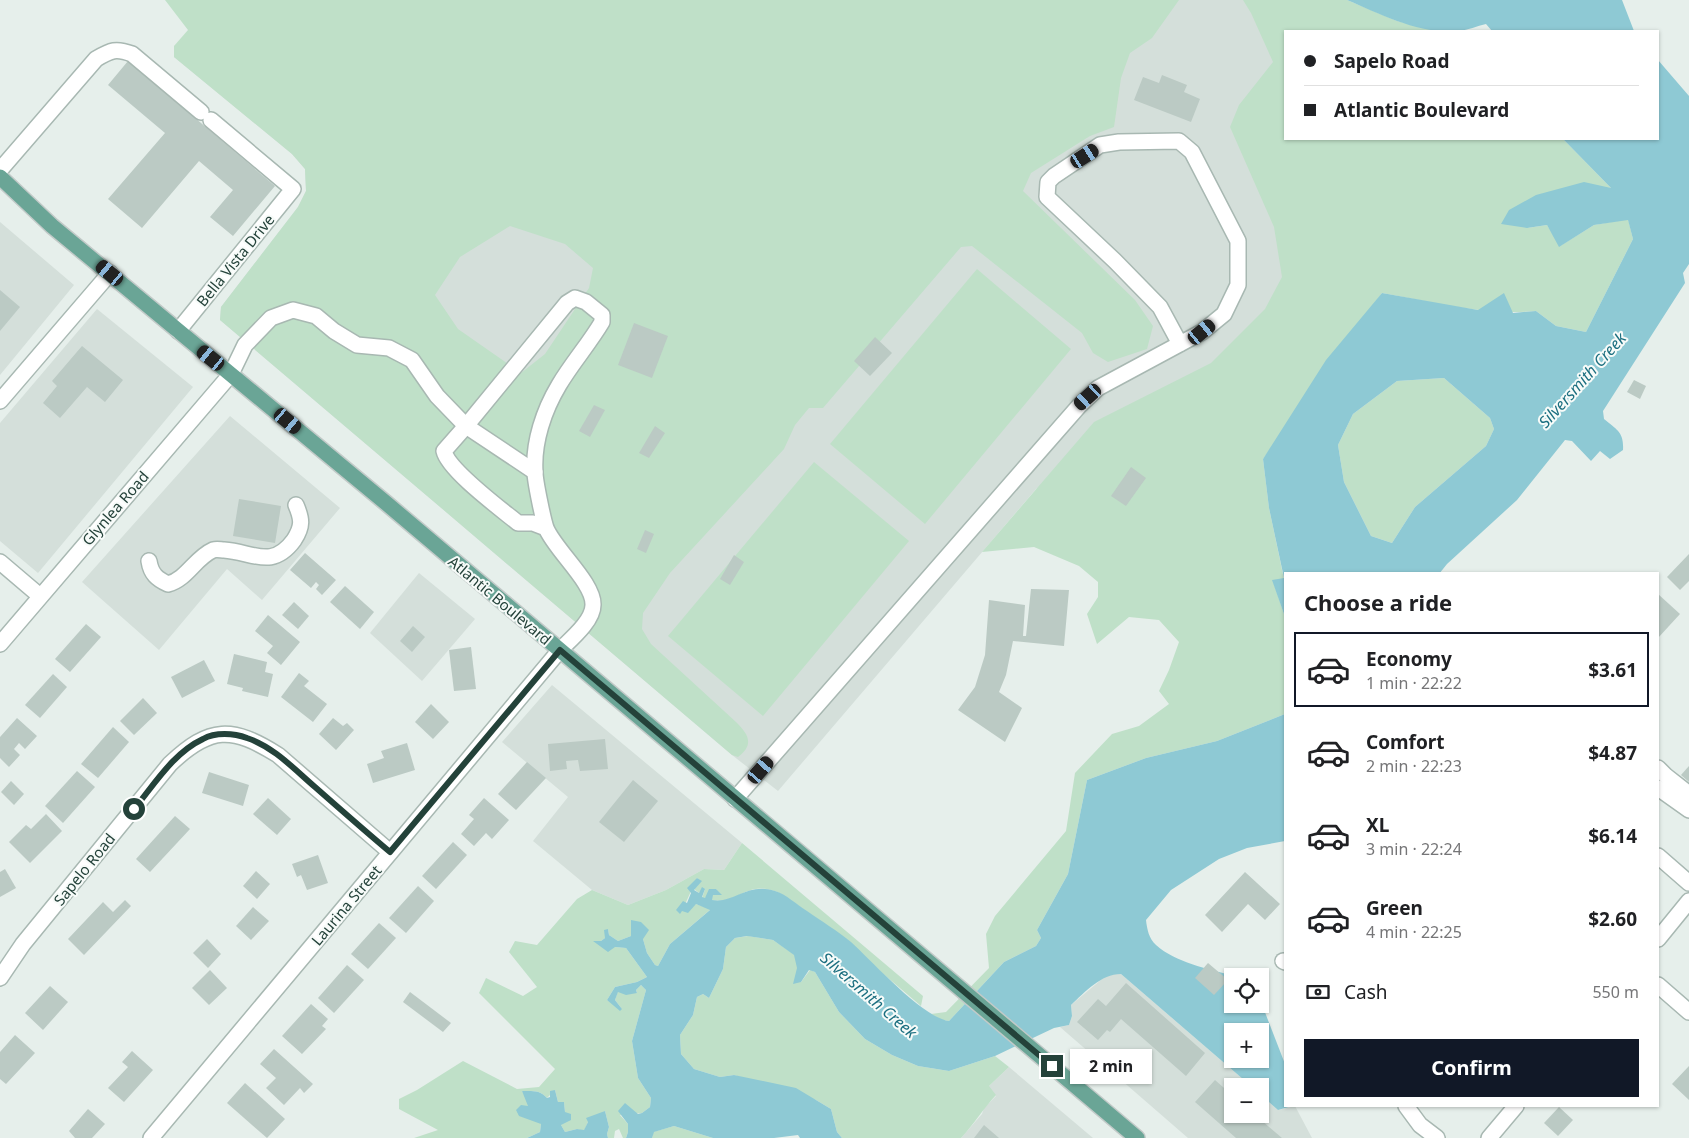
<!DOCTYPE html>
<meta charset="utf-8">
<style>
:root{--surface:#fff;--page:#f6f6f6;--text:#202124;--muted:#757577;--line:#e0e0e0;--accent:#111827}
body{margin:0;font-family:"Noto Sans",sans-serif;background:var(--page);color:var(--text);height:100vh;display:flex;flex-direction:column;font-size:19px;white-space:nowrap}
*{box-sizing:border-box;margin:0}
p{font-size:16px;color:var(--muted)}
.icon{flex:none;width:28px;height:28px;fill:none;stroke:currentColor;stroke-width:2;stroke-linecap:round;stroke-linejoin:round}
.map{position:relative;flex:1;overflow:hidden}
.details{position:absolute;left:1284px;top:572px;width:375px;height:535px;display:flex;flex-direction:column;background:var(--surface);border-radius:0px;box-shadow:0 1px 4px #0004}
.details>*{flex:none}
.hud{position:absolute;left:1284px;top:30px;width:375px;height:110px;border-radius:0px;box-shadow:0 1px 4px #0004;display:grid;align-content:center;height:110px;padding:0 20px;background:var(--surface)}
.controls{position:absolute;left:1224px;top:968px;display:grid;gap:10px}
.controls a{display:grid;place-items:center;width:45px;height:45px;border-radius:0px;background:var(--surface);box-shadow:0 1px 4px #0004;font-size:25px}
.end{position:absolute;width:22px;height:22px;margin:-11px;border:6px solid #24423a;background:#fff;box-shadow:0 0 0 2px #fff}
.from{border-radius:50%}
.bubble{position:absolute;height:35px;border-radius:0px;background:var(--surface);box-shadow:0 1px 4px #0004;font-size:16px;font-weight:700;line-height:35px;text-align:center}
.car{position:absolute;width:15px;height:30px;margin:-15px -8px;border-radius:6px;box-shadow:0 0 4px 1px #0007;background:linear-gradient(#222 24%,#8ab4d8 0 40%,#222 0 76%,#8ab4d8 0 86%,#222 0)}
.hud b{display:flex;align-items:center;gap:18px;height:48px;font-size:19px}
.hud b+b{border-top:1px solid var(--line)}
.hud i{width:12px;height:12px;background:var(--text)}
ul{padding:0;list-style:none}
li{display:flex;align-items:center;gap:15px;height:75px;margin:0 10px 8px;padding:0 10px;border:2px solid transparent;border-radius:0px}
li div{flex:1}
li b{display:block;font-size:19px}
li em{font-style:normal;font-weight:700}
li.selected{border-color:var(--accent)}
li>.icon{width:45px;height:45px;stroke-width:1.5}
h2{padding:0 20px;font-size:22px;line-height:60px}
.pay{display:flex;align-items:center;gap:12px;height:55px;padding:0 20px;font-size:19px}
.pay p{margin-inline-start:auto}
.primary-button{display:flex;gap:10px;margin-top:auto;padding:10px 20px}
.primary-button a{flex:1;height:58px;border-radius:0px;background:var(--accent);color:#fff;font-size:20px;font-weight:700;line-height:58px;text-align:center}
.map>svg:first-child{display:block}
.built{fill:#d4dfda}
.green{fill:#bfe0c8;fill-rule:evenodd}
.water{fill:#8ec9d4;fill-rule:evenodd}
.building{fill:#bbcac4}
.lines{fill:none;stroke-linecap:round;stroke-linejoin:round}
.minor-casing{stroke:#a8b8b2;stroke-width:18}
.major-casing{stroke:#c2cac8;stroke-width:18}
.minor{stroke:#fff;stroke-width:15}
.major{stroke:#6aa596;stroke-width:15}
.route{stroke:#24423a;stroke-width:6}
.labels{text-anchor:middle;dominant-baseline:central;stroke-width:4;stroke-linejoin:round;paint-order:stroke}
.street-label{font-size:15px;fill:#24423a;stroke:#f7fbf9}
.water-label{font-size:16px;font-style:italic;fill:#1c6f80;stroke:#f7fbf9}
</style>
<div class="map">
<svg width="1689" height="1138" viewBox="0 0 1689 1138">
<rect width="100%" height="100%" fill="#e6efeb"/>
<!-- built -->
<g class="built">
<polygon points="408,0 1347,0 1285,31 1285,139 1394,254 1036,489 778,791 732,755 220,320 221,307 298,207 306,191 305,169 292,154 174,57 174,46"/>
<polygon points="0,222 74,285 0,375"/>
<polygon points="97,309 193,387 38,573 0,541 0,423"/>
<polygon points="230,416 340,508 262,600 227,569 159,650 82,582"/>
<polygon points="419,573 475,619 422,681 370,633"/>
<polygon points="552,685 742,843 724,870 704,869 666,890 628,905 592,890 533,841 568,797 502,742"/>
<polygon points="1111,974 1121,974 1251,1086 1232,1086 1232,1114 1260,1114 1260,1094 1278,1110 1295,1106 1312,1138 1188,1138 1060,1027 1069,1025 1072,1016 1071,1005 1102,979"/>
<polygon points="1009,1067 1093,1138 961,1138 982,1114 984,1108 996,1096 988,1087"/>
</g>
<!-- green -->
<g class="green">
<path d="M165,0H1179L1152,38L1130,53L1121,78L1114,127L1090,136L1031,173L1023,191L1135,300L1153,326L1147,349L1108,362L1093,353L1082,333L972,246L961,247L823,408H809L795,425L784,449L670,573L643,613L642,629L651,644L736,722C748,734 755,744 738,757L732,755L220,320L221,307L298,207L306,191L305,169L292,154L174,57V46L188,30ZM510,226L565,244L593,268L589,288L545,354L521,373L458,329L435,295L460,257Z"/>
<path d="M1243,0H1347L1397,21L1438,31H1285V139H1563L1612,189L1527,228L1547,225L1560,246L1594,225L1628,219L1633,239L1586,332L1556,326L1536,311C1485,316 1433,302 1382,293L1263,459L1269,508L1284,579L1273,581L1285,617V714L1217,741L1146,758L1087,780L1068,874L1037,930L1041,938L1036,946L1004,962L949,1021L942,1020L931,1014L946,1012L989,968L986,934L995,916L1066,831L1075,773L1112,734L1139,726L1169,704L1159,691L1169,670L1179,642L1159,620L1129,617L1097,644L1087,614L1098,597V582L1079,566L1034,547L982,552L1094,422L1211,363L1265,309L1282,277L1274,227L1230,127L1239,105L1273,62L1251,13Z"/>
<polygon points="977,269 1071,349 925,524 830,444"/>
<polygon points="1444,378 1490,418 1494,429 1486,446 1415,507 1392,543 1371,536 1344,482 1338,445 1353,414 1397,381"/>
<polygon points="814,462 909,541 763,716 668,636"/>
<path d="M742,843L923,996L921,1006L881,972L849,941L783,895C748,876 740,905 712,900V895H719L716,889L705,898H702L705,889L699,893L694,889L701,881L697,878L682,911L696,904L711,909L670,944L658,966L655,965L647,953L643,939L631,936L618,941L609,935L608,929L605,938L601,941H594L615,947L626,948L647,977L637,982L615,987L607,1000L622,1009L615,1000L618,991L637,993L636,990L641,985L646,990L632,1041L638,1078L651,1098L650,1107L642,1113L620,1115L628,1124V1132L626,1138H623L619,1129L615,1131L614,1138H608L607,1134L609,1127L605,1111L588,1122L584,1131L577,1129L565,1132L561,1125L565,1112L564,1102H558L555,1090L547,1098C540,1090 533,1091 522,1091L541,1124L540,1132L527,1138H414L438,1130L399,1109V1099L417,1090L463,1061L517,1089L539,1087L555,1069L479,993L486,978L523,996L537,987L509,952L515,941L537,945L577,899L592,890L628,905L666,890L704,869L724,870Z"/>
<path d="M748,936L773,940L795,955L801,982L810,970L815,972L839,1012L865,1039L892,1055L918,1066L949,1071L995,1056L1009,1067L989,1086L996,1095C983,1109 974,1124 961,1138H842L837,1132L831,1109L816,1100L734,1075L720,1077L694,1069L681,1054L680,1035L693,1015L697,997L703,994L709,998L723,969L726,947L735,938Z"/>
<polygon points="674,1126 713,1138 652,1138 653,1132"/>
</g>
<!-- water -->
<g class="water">
<path d="M1347,0H1622L1634,31H1492L1486,24C1477,26 1468,30 1459,31C1421,35 1382,15 1347,0Z"/>
<path d="M1658,60L1689,96V264L1683,273L1685,283L1603,411L1604,419C1617,430 1624,432 1623,450L1610,459L1600,451L1591,461L1572,441L1565,440L1517,500L1447,564L1439,574H1285V617L1272,580L1284,578L1269,508L1263,459L1326,360L1382,293L1478,310L1504,293L1513,313L1536,311L1556,326L1586,332L1633,239L1628,220L1594,225L1559,247L1547,225L1527,228L1501,224L1509,210L1536,195L1584,182L1611,188L1563,139H1658ZM1444,378L1490,418L1494,429L1486,446L1415,507L1392,543L1371,536L1344,482L1338,445L1353,414L1397,381Z"/>
<path d="M1285,714V841L1247,848L1219,859L1171,890L1146,920C1147,929 1149,939 1156,945C1176,963 1207,968 1233,976L1232,970L1239,968L1244,976H1232V1004H1260V979L1264,982L1265,990L1261,1002L1285,1064V1106H1292L1278,1110L1260,1094V1086H1251L1121,974C1101,974 1085,992 1071,1005L1072,1016L1069,1025L1054,1028L995,1056L949,1071L918,1066L892,1055L865,1039L839,1012L815,972L809,970L801,982L793,984L797,968L794,955L773,940L747,936L735,938L726,947L723,969L709,998L703,994L697,997L693,1015L680,1035L681,1054L694,1069L720,1077L734,1075L796,1088L831,1109L837,1132L842,1138H800L798,1135L774,1138H713L674,1126L654,1132L652,1138H626L628,1132V1124L618,1111L625,1103L638,1114L642,1113L650,1107L651,1098L638,1078L632,1041L646,990L641,985L636,990L637,993L626,995L618,992L615,1000L622,1009L620,1011L607,1000L615,987L637,982L647,977L626,948L615,947L608,952L593,941H601L605,938L604,930L608,929L609,935L618,941L631,936V920L641,922L649,930L643,939L647,953L655,965L658,966L670,944L710,910L696,904L688,913L682,911L680,914L676,910L683,901L687,903L691,893L687,888L697,878L702,881L694,890L699,893L702,887L705,889L702,897L705,898L709,889H716L722,895H713L712,900C734,904 747,882 775,891C786,894 797,905 807,911C821,921 838,931 851,942C872,961 923,1018 949,1021L1004,962L1036,946L1041,938L1037,930L1068,874L1087,780L1146,758L1217,741ZM1232,1031H1260V1059H1232Z"/>
<path d="M555,1090L558,1102H564L565,1112L571,1114V1120L561,1125L565,1132L577,1129L584,1130L588,1122L586,1118L605,1111L609,1127L607,1134L608,1138H527L540,1132L541,1124L519,1116L516,1110L521,1105L528,1106L522,1091C533,1091 540,1090 547,1098L550,1097V1091Z"/>
</g>
<!-- building -->
<g class="building">
<polygon points="128,61 275,186 233,236 210,217 233,190 199,161 142,228 108,199 165,133 108,85"/>
<polygon points="1162,75 1187,85 1184,92 1200,99 1191,122 1134,100 1143,77 1159,83"/>
<polygon points="0,290 20,307 0,331"/>
<polygon points="634,323 668,336 652,378 618,365"/>
<polygon points="875,337 892,353 870,376 854,361"/>
<polygon points="82,346 123,380 105,402 87,387 60,418 43,403 57,386 52,381"/>
<polygon points="1634,380 1646,386 1640,399 1627,392"/>
<polygon points="594,405 605,410 590,437 579,431"/>
<polygon points="655,426 665,433 649,458 639,453"/>
<polygon points="1131,467 1146,478 1126,506 1111,496"/>
<polygon points="239,499 281,506 275,543 233,536"/>
<polygon points="645,530 654,534 646,553 637,549"/>
<polygon points="305,553 336,580 322,595 316,589 319,585 316,582 311,588 290,570"/>
<polygon points="1689,554 1689,581 1680,590 1667,577"/>
<polygon points="734,555 744,562 730,585 720,579"/>
<polygon points="345,586 374,612 360,629 330,602"/>
<polygon points="1031,589 1069,590 1064,646 1013,641 1006,675 999,692 1022,708 1005,742 958,710 975,687 985,655 989,600 1025,605 1023,636 1026,636"/>
<polygon points="1658,594 1680,614 1658,638"/>
<polygon points="294,602 309,616 298,629 282,615"/>
<polygon points="268,615 300,642 281,665 267,653 273,646 255,631"/>
<polygon points="86,624 101,637 70,672 55,659"/>
<polygon points="413,626 425,637 412,652 400,641"/>
<polygon points="471,647 476,689 454,691 449,650"/>
<polygon points="234,654 267,662 265,672 273,674 268,697 242,691 243,688 227,684"/>
<polygon points="204,660 215,681 182,698 171,677"/>
<polygon points="299,673 309,681 304,686 327,704 313,722 281,697"/>
<polygon points="53,674 67,687 40,718 25,705"/>
<polygon points="143,698 157,713 134,735 120,721"/>
<polygon points="431,704 449,722 433,739 415,722"/>
<polygon points="17,718 37,736 25,749 19,743 14,749 20,755 9,767 0,758 0,737"/>
<polygon points="333,718 343,726 347,723 354,730 336,750 319,734"/>
<polygon points="113,727 129,742 98,778 81,764"/>
<polygon points="605,739 608,769 580,771 578,760 566,761 567,769 550,771 548,744"/>
<polygon points="407,743 415,770 373,783 367,764 384,758 381,751"/>
<polygon points="527,762 546,778 516,810 498,794"/>
<polygon points="1689,766 1689,782 1681,775"/>
<polygon points="77,771 95,787 63,823 45,806"/>
<polygon points="209,772 249,785 243,806 202,793"/>
<polygon points="633,780 658,801 624,842 599,822"/>
<polygon points="11,781 24,794 14,805 1,792"/>
<polygon points="268,798 291,819 277,835 253,814"/>
<polygon points="484,798 509,820 492,839 486,833 474,846 461,834 474,819 469,815"/>
<polygon points="46,814 62,831 30,863 9,842 26,825 31,829"/>
<polygon points="175,816 190,829 150,872 136,859"/>
<polygon points="453,842 467,855 436,889 422,876"/>
<polygon points="318,855 328,883 307,890 301,875 297,877 292,864"/>
<polygon points="5,869 16,888 0,897 0,872"/>
<polygon points="256,871 270,884 257,899 243,886"/>
<polygon points="1245,872 1280,904 1265,920 1248,904 1222,932 1205,915"/>
<polygon points="418,886 434,901 406,933 389,918"/>
<polygon points="125,900 131,906 84,955 68,939 103,902 113,912"/>
<polygon points="253,907 269,921 251,940 236,926"/>
<polygon points="379,923 396,938 368,969 351,954"/>
<polygon points="207,939 221,954 208,968 193,953"/>
<polygon points="1208,963 1228,980 1214,995 1195,978"/>
<polygon points="347,965 364,980 334,1013 318,998"/>
<polygon points="210,970 227,988 209,1005 192,988"/>
<polygon points="1126,983 1205,1053 1186,1076 1121,1019 1110,1032 1107,1030 1098,1040 1077,1022 1098,999 1106,1006"/>
<polygon points="50,986 68,1002 43,1030 25,1013"/>
<polygon points="410,992 451,1023 443,1032 403,1002"/>
<polygon points="311,1004 328,1019 322,1026 326,1029 302,1054 282,1036"/>
<polygon points="15,1035 35,1053 6,1084 0,1079 0,1052"/>
<polygon points="274,1049 313,1084 304,1093 300,1088 284,1105 266,1088 276,1078 260,1064"/>
<polygon points="132,1051 153,1070 124,1102 108,1088 128,1067 122,1062"/>
<polygon points="1689,1066 1689,1100 1672,1084"/>
<polygon points="1215,1080 1232,1095 1232,1114 1254,1114 1282,1138 1236,1138 1195,1102"/>
<polygon points="245,1083 285,1119 267,1138 227,1103"/>
<polygon points="1559,1107 1573,1120 1558,1136 1544,1123"/>
<polygon points="88,1109 105,1124 92,1138 75,1138 69,1131"/>
<polygon points="984,1125 999,1138 974,1138"/>
</g>
<g class="lines">
<defs>
<g id="minor">
<path d="M0,170L96,59C111,50 116,48 132,54L201,112"/>
<polyline points="178,331 293,189 211,120"/>
<polyline points="0,401 110,273"/>
<path d="M149,561C151,574 157,579 168,584C187,579 195,558 213,550C217,549 221,550 224,550C253,552 272,570 294,540C303,526 302,519 296,505"/>
<polyline points="0,562 40,596"/>
<polyline points="0,644 231,374 245,345 271,318 293,310 316,316 334,331 357,345 389,348 412,360 437,396 466,426 535,472"/>
<polyline points="1658,768 1666,776 1689,794"/>
<polyline points="1658,788 1689,810"/>
<polyline points="735,799 1079,406 1098,388 1202,332 1224,314 1238,285 1238,241 1192,152 1179,141 1119,142 1100,145 1054,176 1048,182 1047,197 1115,261 1160,307 1180,344"/>
<polyline points="1658,856 1689,883"/>
<polyline points="1658,939 1689,901"/>
<polyline points="1283,961 1285,962"/>
<path d="M0,978L23,944L170,764C210,726 232,726 278,755L390,852"/>
<polyline points="1658,985 1689,1012"/>
<polyline points="1406,1106 1420,1125 1437,1138"/>
<path d="M151,1138L560,650C571,639 593,621 593,605C594,583 555,550 546,528C543,519 535,481 535,472C533,442 544,410 559,385C572,363 589,344 602,322V315L586,302L575,298L567,303L466,426L444,451C448,470 501,509 518,523H533L546,528"/>
<polyline points="1489,1138 1516,1106"/>
</g>
<polyline id="major" points="0,177 52,226 386,503 1137,1138"/>
</defs>
<!-- minor casing -->
<use href="#minor" class="minor-casing"/>
<!-- major casing -->
<use href="#major" class="major-casing"/>
<!-- minor -->
<use href="#minor" class="minor"/>
<!-- major -->
<use href="#major" class="major"/>
</g>
<g class="lines">
<!-- route -->
<path class="route" d="M134,809C154,785 173,753 203,739C215,732 234,733 247,738C274,747 294,769 315,787C340,809 365,831 390,852L560,650L1052,1066"/>
</g>
<g class="labels">
<!-- street labels -->
<g class="street-label">
<text transform="translate(235 260) rotate(-51)">Bella Vista Drive</text>
<text transform="translate(115 508) rotate(-49)">Glynlea Road</text>
<text transform="translate(500 600) rotate(40)">Atlantic Boulevard</text>
<text transform="translate(84 869) rotate(-51)">Sapelo Road</text>
<text transform="translate(346 905) rotate(-50)">Laurina Street</text>
</g>
<!-- water labels -->
<g class="water-label">
<text transform="translate(1582 380) rotate(-48)">Silversmith Creek</text>
<text transform="translate(869 995) rotate(41)">Silversmith Creek</text>
</g>
</g>
</svg>
<div class="controls">
<a><svg class="icon" aria-label="locate" viewBox="0 0 24 24"><circle cx="12" cy="12" r="6"/><path d="M12 2v4M12 18v4M2 12h4M18 12h4"/></svg></a>
<a>+</a>
<a>−</a>
</div>
<i class="end from" style="left:134px;top:809px"></i>
<i class="end" style="left:1052px;top:1066px"></i>
<div class="bubble" style="left:1070px;top:1049px;width:82px">2 min</div>
<i class="car" style="left:1085px;top:156px;rotate:57deg"></i>
<i class="car" style="left:110px;top:273px;rotate:310deg"></i>
<i class="car" style="left:1202px;top:332px;rotate:51deg"></i>
<i class="car" style="left:211px;top:358px;rotate:309deg"></i>
<i class="car" style="left:1088px;top:397px;rotate:228deg"></i>
<i class="car" style="left:288px;top:421px;rotate:130deg"></i>
<i class="car" style="left:761px;top:770px;rotate:41deg"></i>
<div class="hud">
<b><i class="from"></i>Sapelo Road</b>
<b><i></i>Atlantic Boulevard</b>
</div>
<section class="details">
<h2>Choose a ride</h2>
<ul>
<li class="selected"><svg class="icon" aria-label="car" viewBox="0 0 24 24"><path d="M5 17H2v-5l4-1 3-4h7l3 4 3 1v5h-3M9 17h6M6 11h13"/><circle cx="7" cy="17" r="2"/><circle cx="17" cy="17" r="2"/></svg><div><b>Economy</b><p>1 min · 22:22</p></div><em>$3.61</em></li>
<li><svg class="icon" aria-label="car" viewBox="0 0 24 24"><path d="M5 17H2v-5l4-1 3-4h7l3 4 3 1v5h-3M9 17h6M6 11h13"/><circle cx="7" cy="17" r="2"/><circle cx="17" cy="17" r="2"/></svg><div><b>Comfort</b><p>2 min · 22:23</p></div><em>$4.87</em></li>
<li><svg class="icon" aria-label="car" viewBox="0 0 24 24"><path d="M5 17H2v-5l4-1 3-4h7l3 4 3 1v5h-3M9 17h6M6 11h13"/><circle cx="7" cy="17" r="2"/><circle cx="17" cy="17" r="2"/></svg><div><b>XL</b><p>3 min · 22:24</p></div><em>$6.14</em></li>
<li><svg class="icon" aria-label="car" viewBox="0 0 24 24"><path d="M5 17H2v-5l4-1 3-4h7l3 4 3 1v5h-3M9 17h6M6 11h13"/><circle cx="7" cy="17" r="2"/><circle cx="17" cy="17" r="2"/></svg><div><b>Green</b><p>4 min · 22:25</p></div><em>$2.60</em></li>
</ul>
<div class="pay"><svg class="icon" aria-label="cash" viewBox="0 0 24 24"><path d="M3 7h18v10H3z"/><circle cx="12" cy="12" r="2"/></svg>Cash<p>550 m</p></div>
<div class="primary-button"><a>Confirm</a></div>
</section>
</div>
